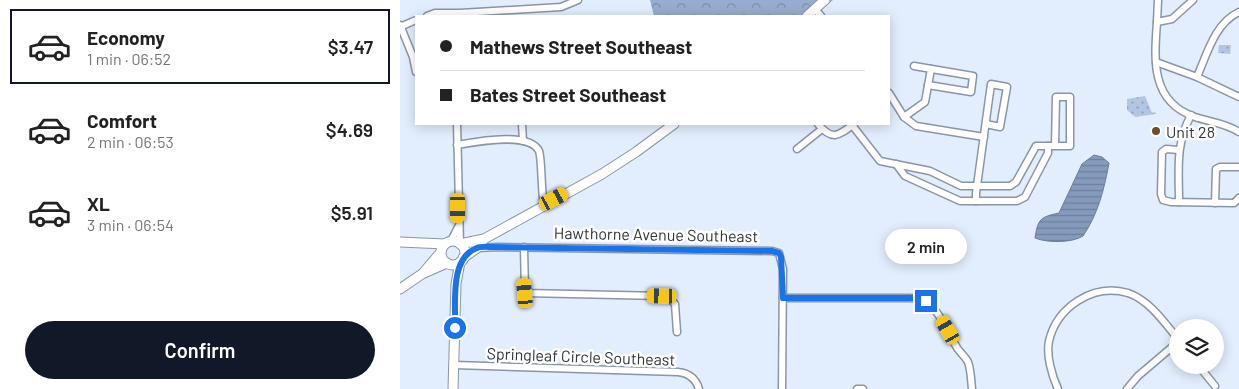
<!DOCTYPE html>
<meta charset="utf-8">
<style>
:root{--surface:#fff;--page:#f2f2f2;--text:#222;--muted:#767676;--line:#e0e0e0;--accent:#111827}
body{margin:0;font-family:Barlow,sans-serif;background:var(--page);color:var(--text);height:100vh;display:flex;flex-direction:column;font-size:19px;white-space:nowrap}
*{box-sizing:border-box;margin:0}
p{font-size:16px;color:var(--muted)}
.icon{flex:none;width:28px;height:28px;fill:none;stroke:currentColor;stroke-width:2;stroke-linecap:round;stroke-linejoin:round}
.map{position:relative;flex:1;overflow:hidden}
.details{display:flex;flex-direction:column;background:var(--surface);width:400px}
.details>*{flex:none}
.guide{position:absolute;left:15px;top:15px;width:475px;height:110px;border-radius:0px;box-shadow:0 2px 12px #0003;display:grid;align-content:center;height:110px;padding:0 25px;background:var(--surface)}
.controls{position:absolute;left:769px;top:319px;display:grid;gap:10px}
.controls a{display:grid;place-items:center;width:55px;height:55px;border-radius:50%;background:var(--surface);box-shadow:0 2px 12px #0003;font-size:25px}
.end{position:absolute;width:22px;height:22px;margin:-11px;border:6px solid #1a73e8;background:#fff;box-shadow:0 0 0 2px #fff}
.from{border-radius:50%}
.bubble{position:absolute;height:35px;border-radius:18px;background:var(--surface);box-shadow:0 2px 12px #0003;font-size:16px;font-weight:600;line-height:35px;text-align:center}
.car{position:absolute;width:15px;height:30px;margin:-15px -8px;border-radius:6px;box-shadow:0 0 4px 1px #0007;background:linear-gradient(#f5c518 24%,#345 0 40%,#f5c518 0 76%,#345 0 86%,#f5c518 0)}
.guide b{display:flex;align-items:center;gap:18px;height:48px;font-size:19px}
.guide b+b{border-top:1px solid var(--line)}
.guide i{width:12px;height:12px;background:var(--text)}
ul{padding:9px 0 0;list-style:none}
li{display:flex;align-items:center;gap:15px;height:75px;margin:0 10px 8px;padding:0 15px;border:2px solid transparent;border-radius:0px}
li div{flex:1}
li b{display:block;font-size:19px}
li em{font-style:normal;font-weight:600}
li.current{border-color:var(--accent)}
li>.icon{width:45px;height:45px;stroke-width:1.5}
.button{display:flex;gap:10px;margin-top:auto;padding:10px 25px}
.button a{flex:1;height:58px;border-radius:30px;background:var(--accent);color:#fff;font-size:20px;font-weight:600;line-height:58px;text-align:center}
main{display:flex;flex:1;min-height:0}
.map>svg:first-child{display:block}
.forest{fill:url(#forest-crowns)}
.park{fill:url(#park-dots)}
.water{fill:url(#water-rules);stroke:#6b7c96}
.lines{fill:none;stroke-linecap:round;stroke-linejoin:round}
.street-casing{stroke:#8996a8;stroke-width:9}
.secondary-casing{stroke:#8996a8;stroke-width:11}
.street{stroke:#fff;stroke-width:6}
.secondary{stroke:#fff;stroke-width:9}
.route{stroke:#1a73e8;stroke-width:6}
.poi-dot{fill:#734c2a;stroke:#fff;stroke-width:2}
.labels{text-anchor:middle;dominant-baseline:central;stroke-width:5;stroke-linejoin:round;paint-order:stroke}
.poi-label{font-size:16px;fill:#2f353c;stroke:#fff;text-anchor:start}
.street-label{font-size:16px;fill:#2f353c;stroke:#fff}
</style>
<main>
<section class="details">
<ul>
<li class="current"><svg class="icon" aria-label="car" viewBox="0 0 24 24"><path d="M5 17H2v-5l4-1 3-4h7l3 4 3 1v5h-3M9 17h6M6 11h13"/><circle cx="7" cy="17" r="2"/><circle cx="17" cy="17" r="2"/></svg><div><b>Economy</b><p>1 min · 06:52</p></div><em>$3.47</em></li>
<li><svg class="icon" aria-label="car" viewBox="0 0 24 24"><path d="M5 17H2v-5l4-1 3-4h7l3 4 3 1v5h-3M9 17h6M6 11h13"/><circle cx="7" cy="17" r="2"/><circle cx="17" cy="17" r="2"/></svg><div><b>Comfort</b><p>2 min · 06:53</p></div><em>$4.69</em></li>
<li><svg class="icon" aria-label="car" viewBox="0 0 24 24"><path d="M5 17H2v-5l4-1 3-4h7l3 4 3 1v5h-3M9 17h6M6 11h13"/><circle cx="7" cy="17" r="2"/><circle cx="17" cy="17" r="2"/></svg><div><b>XL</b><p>3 min · 06:54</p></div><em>$5.91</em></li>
</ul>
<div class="button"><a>Confirm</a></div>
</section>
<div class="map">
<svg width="839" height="389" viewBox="0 0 839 389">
<defs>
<pattern id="forest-crowns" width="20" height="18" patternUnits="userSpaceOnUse" patternTransform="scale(1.25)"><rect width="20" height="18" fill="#96adcf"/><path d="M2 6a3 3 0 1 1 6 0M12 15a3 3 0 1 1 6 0" fill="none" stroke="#7b8ea9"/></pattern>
<pattern id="park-dots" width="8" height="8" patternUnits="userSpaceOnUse" patternTransform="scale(1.25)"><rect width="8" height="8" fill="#b2c6e3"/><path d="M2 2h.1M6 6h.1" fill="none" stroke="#91a2b9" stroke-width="1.8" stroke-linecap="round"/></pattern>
<pattern id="water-rules" width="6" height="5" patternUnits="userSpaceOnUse" patternTransform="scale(1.25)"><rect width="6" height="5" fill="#859bbd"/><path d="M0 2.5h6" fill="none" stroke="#6d7f9b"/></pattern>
</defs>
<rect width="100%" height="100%" fill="#e2edfd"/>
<!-- forest -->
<polygon class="forest" points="250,0 433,0 414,16 254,16"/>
<!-- park -->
<g class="park">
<polygon points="819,45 831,45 830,54 818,53"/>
<polygon points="745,96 752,113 755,112 756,114 735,117 727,110 727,99"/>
</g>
<!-- water -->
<path class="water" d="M694,155L702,157L709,163C704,190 698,214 683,236C672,243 647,243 635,238C638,219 640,217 659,213L682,164Z"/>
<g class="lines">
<defs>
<g id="street">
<polyline points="758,0 757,22 772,19 793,0"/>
<polyline points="415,9 421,16"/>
<path d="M839,12C815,23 807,54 797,77L839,97"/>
<polyline points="27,16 35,13 60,13 161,7 178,0"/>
<path d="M757,22C754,61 751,102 795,117C810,122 826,123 839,132"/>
<polyline points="0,25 13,57 16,72"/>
<polyline points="0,27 16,20"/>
<polyline points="756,62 797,77"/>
<polyline points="514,66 573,76 571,92 528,85"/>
<polyline points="489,93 504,117 516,126 584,137"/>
<polyline points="504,117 525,102 531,69"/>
<polyline points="57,124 60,243"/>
<polyline points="122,124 123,141"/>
<path d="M418,124C432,141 438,136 454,124"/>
<polyline points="452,125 480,161 530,171 561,186 610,186 616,182 636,146 670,146 670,97 656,97 655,146"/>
<path d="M57,145C75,142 129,131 139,151C142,159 141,192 144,205"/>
<polyline points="397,149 422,129"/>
<polyline points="779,150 766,149 762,152 761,194 763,200 771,202 834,203 839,198"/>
<polyline points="496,164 505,176 560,201 617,201 625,197 648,153 648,146"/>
<polyline points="576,201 576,193 591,84 607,87 600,127 586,124"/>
<path d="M779,202C779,170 775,145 791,115"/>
<polyline points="815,203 816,169 820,167 839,167"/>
<polyline points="51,241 58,227"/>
<polyline points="124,247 125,293 262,296 269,298 275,304 277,332"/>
<polyline points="77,248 98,247 372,251 379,253 383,269 382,389"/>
<path d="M383,298H510C537,299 544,326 556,346C559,352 565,356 568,362C571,370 571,380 572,389"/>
<path d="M54,365L278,372C289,373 296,379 299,389"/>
<polyline points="798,365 815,386"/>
<polyline points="457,389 463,389"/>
<path d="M658,389C652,376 646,355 649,341C657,307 693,283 728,293C749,300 764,322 778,339"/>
<polyline points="727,389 738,376 778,342"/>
</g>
<g id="secondary">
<polyline points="407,16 425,0"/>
<circle cx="53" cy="253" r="12"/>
<polyline points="0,242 45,244"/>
<polyline points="60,244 84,239 202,174 236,152 274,124"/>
<polyline points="63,258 77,248 84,239"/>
<polyline points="24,272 41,252"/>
<polyline points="0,289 22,274 47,263"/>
<polyline points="53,389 56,284 60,262"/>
</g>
</defs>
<!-- street casing -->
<use href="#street" class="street-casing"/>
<!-- secondary casing -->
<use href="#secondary" class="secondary-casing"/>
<!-- street -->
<use href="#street" class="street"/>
<!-- secondary -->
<use href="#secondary" class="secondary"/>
</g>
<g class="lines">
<!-- route -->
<path class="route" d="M55,328C56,304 49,258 77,248C81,246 88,247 93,247L372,251L379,253L381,257L383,298H518L526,301"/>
</g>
<!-- markers -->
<circle class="poi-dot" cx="756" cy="131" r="5"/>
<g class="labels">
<!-- poi labels -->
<g class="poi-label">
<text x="766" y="131">Unit 28</text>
</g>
<!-- street labels -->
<g class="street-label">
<text transform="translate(256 234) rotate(1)">Hawthorne Avenue Southeast</text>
<text transform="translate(181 356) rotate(2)">Springleaf Circle Southeast</text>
</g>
</g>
</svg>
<div class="controls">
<a><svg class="icon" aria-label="layers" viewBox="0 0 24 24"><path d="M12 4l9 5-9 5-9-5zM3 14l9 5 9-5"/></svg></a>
</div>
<i class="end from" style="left:55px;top:328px"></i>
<i class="end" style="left:526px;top:301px"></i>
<div class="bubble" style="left:485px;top:229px;width:82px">2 min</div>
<i class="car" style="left:154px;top:199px;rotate:62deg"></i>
<i class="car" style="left:58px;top:208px;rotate:180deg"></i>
<i class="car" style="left:125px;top:293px;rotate:355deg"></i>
<i class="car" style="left:262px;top:296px;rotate:271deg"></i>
<i class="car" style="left:548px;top:330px;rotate:330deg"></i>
<div class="guide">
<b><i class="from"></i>Mathews Street Southeast</b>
<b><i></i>Bates Street Southeast</b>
</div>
</div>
</main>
